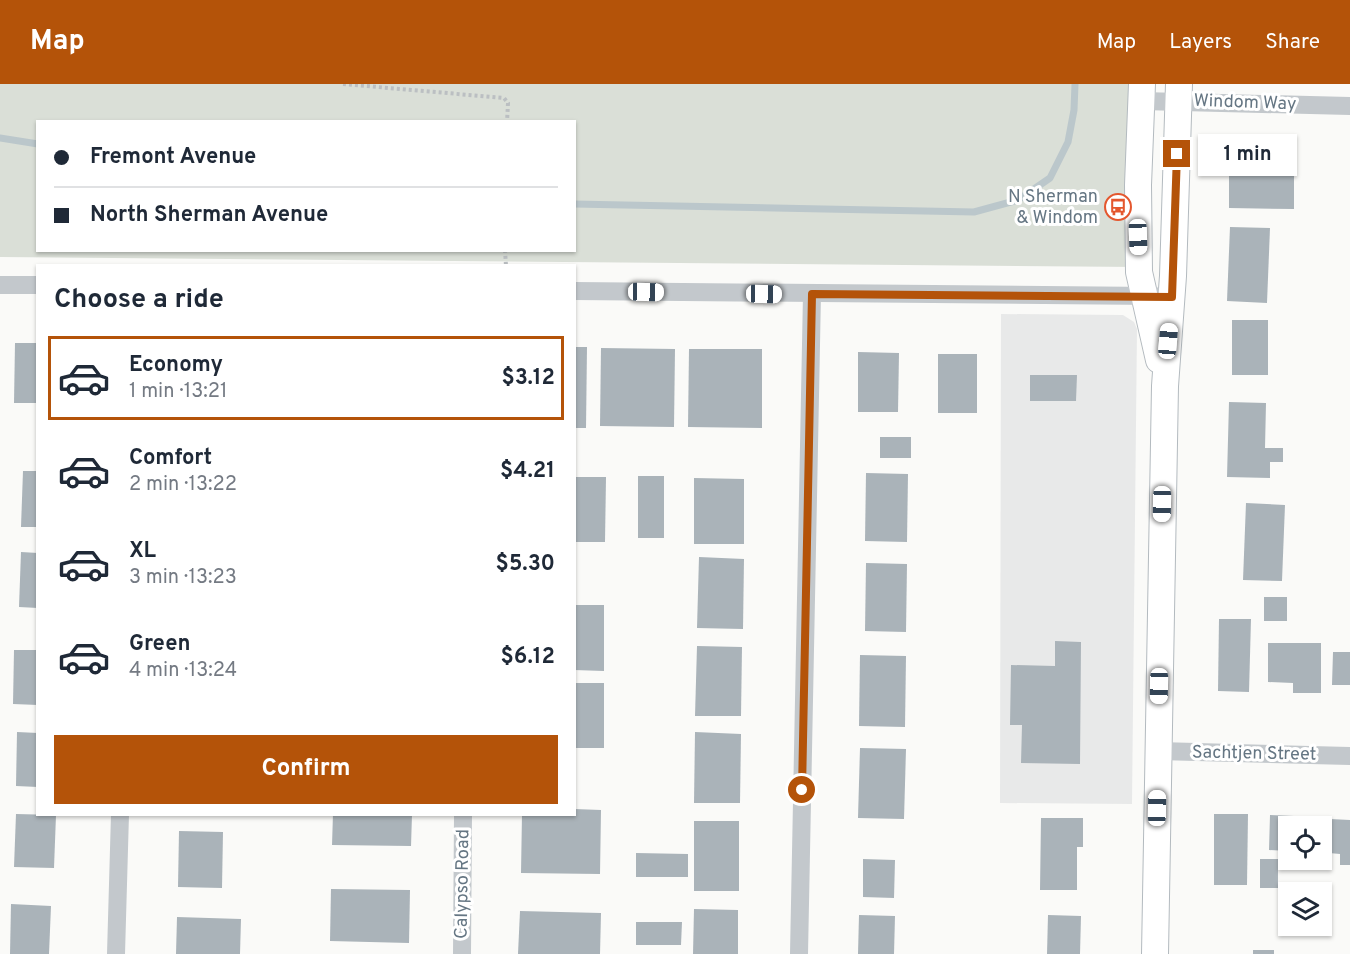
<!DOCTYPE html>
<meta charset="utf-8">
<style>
:root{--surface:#fff;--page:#f6f6f7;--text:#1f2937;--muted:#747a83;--line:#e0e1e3;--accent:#b45309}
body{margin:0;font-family:Overpass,sans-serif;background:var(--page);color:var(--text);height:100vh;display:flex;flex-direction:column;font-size:22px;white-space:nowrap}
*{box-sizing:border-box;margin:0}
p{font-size:20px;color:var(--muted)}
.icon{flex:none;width:33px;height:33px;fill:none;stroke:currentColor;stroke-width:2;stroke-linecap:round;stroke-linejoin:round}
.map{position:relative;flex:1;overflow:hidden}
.sheet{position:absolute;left:36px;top:180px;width:540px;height:552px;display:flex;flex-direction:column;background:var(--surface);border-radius:0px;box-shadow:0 2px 4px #0004}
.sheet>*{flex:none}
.guide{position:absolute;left:36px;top:36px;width:540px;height:132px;border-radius:0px;box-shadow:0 2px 4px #0004;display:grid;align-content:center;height:132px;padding:0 18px;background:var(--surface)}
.fabs{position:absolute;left:1278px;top:732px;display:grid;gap:12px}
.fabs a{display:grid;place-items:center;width:54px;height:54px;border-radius:0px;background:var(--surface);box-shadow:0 2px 4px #0004;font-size:30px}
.end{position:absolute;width:27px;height:27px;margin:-14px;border:8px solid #b45309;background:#fff;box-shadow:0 0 0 3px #fff}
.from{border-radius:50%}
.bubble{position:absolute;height:42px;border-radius:0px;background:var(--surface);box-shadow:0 2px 4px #0004;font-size:20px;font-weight:700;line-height:42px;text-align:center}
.car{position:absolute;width:18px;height:36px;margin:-18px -9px;border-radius:8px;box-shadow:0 0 4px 2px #0007;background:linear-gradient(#fff 24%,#345 0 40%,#fff 0 76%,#345 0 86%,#fff 0)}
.guide b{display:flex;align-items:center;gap:21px;height:57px;font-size:22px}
.guide b+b{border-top:2px solid var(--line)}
.guide i{width:15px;height:15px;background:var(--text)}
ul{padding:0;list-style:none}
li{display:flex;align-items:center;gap:18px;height:84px;margin:0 12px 9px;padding:0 6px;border:3px solid transparent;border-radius:0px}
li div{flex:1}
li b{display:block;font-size:22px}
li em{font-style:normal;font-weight:700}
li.on{border-color:var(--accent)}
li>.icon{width:54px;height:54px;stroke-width:1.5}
h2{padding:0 18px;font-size:27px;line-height:72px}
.button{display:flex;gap:12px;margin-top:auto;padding:12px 18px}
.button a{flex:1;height:69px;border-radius:0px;background:var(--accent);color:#fff;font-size:24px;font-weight:700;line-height:69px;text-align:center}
header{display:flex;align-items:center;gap:36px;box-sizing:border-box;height:84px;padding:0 30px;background:var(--accent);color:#fff}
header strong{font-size:28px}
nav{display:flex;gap:33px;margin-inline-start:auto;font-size:21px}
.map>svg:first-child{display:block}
.built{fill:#e8e9e9}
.green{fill:#dadfd7;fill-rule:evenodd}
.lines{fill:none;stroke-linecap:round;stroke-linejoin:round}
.stream{stroke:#bbc7cb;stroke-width:7}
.building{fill:#aab3b9}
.secondary-casing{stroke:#b3babf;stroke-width:28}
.path{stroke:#bbbfc2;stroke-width:4;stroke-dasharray:3 3;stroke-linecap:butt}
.street{stroke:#c3c8cc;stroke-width:18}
.secondary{stroke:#fff;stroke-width:26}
.route{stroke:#b45309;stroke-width:8}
.labels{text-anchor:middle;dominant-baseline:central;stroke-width:6;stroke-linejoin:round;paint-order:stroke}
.street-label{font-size:18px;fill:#657683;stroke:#fff}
.poi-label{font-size:18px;fill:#657683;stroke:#fff;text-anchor:end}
</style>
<header>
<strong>Map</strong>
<nav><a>Map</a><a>Layers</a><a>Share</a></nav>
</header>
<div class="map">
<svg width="1350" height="870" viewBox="0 0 1350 870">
<rect width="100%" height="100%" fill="#fafaf8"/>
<!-- built -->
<polygon class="built" points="1001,230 1123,231 1134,238 1137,245 1132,720 1000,719"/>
<!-- green -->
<path class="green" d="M0,0H1141L1139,183L0,173ZM38,38H574V166H38Z"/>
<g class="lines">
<!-- stream -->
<g class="stream">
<polyline points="0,54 38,60"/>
<polyline points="574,120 974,128 1018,116 1050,94 1068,58 1074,26 1075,0"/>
</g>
</g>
<!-- building -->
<g class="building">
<polygon points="1257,72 1294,73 1294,125 1229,124 1229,83 1257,83"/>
<polygon points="1230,143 1270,144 1267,219 1227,217"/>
<rect x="1232" y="236" width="36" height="55"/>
<polygon points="15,259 38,259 38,319 14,319"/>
<polygon points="574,263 587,263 586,344 574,344"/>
<polygon points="601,264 675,265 674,343 600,342"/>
<polygon points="689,265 762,265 762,344 688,343"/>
<polygon points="858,268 899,269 898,328 858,328"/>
<rect x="938" y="270" width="39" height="59"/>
<polygon points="1030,291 1077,291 1076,317 1030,317"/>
<polygon points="1229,318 1266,319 1265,364 1283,364 1283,378 1270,378 1270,394 1227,393"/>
<rect x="880" y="353" width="31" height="21"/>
<polygon points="23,387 38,387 38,443 21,443"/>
<polygon points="866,389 908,390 907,458 865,457"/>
<rect x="638" y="392" width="26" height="62"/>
<polygon points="574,393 606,393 605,458 574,458"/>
<polygon points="694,394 744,395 744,460 694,460"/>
<polygon points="1246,419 1285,421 1282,497 1243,496"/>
<polygon points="21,468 38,469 38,524 19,523"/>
<polygon points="699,473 744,475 743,545 697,544"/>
<polygon points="866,479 907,480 906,548 865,547"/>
<rect x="1264" y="513" width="23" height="24"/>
<polygon points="574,521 604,521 604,587 574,586"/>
<polygon points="1219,535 1251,535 1249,608 1218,607"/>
<polygon points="1055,557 1081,558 1080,680 1021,679 1022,641 1010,641 1011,581 1055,582"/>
<polygon points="1268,559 1321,559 1321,609 1293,609 1293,599 1268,598"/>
<polygon points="697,562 742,563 741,632 695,632"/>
<polygon points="14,566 38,566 38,621 13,620"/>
<polygon points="1333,568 1350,568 1350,601 1332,601"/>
<polygon points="860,571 906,572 905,643 859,642"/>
<rect x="574" y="599" width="30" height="65"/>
<polygon points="17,648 38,649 38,703 16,702"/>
<polygon points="695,648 741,650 740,719 694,719"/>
<polygon points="860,664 906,665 904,735 858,734"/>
<polygon points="574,725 601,726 600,790 521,789 522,730 574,730"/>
<polygon points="16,730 56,731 54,784 14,783"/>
<polygon points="333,730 412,730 411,762 332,761"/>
<polygon points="1214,730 1248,730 1247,801 1214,801"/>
<polygon points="1270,731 1318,733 1317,742 1288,742 1288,767 1269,766"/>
<polygon points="1041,734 1083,734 1083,763 1077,763 1077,806 1040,806"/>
<polygon points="1330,735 1350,736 1350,781 1340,781 1340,770 1329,769"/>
<rect x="694" y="737" width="45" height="70"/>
<polygon points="179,747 223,748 222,804 178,803"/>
<polygon points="636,769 688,770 688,793 636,793"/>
<polygon points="863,775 895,776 894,814 863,813"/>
<rect x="1260" y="775" width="18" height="29"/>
<polygon points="331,805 410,806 409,859 330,857"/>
<polygon points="11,820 51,822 49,870 10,870"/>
<polygon points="694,825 738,826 738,870 693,870"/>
<polygon points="520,827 601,829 600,870 518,870"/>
<polygon points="859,831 895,832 894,870 858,870"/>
<polygon points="1048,831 1081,832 1080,870 1047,870"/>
<polygon points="177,833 241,835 240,870 176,870"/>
<polygon points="636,838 682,838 681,861 636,861"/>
<rect x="1253" y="866" width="21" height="4"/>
</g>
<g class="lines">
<defs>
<g id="secondary">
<polyline points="1142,0 1138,101 1139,188 1159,276"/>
<polyline points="1155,870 1165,302 1173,192 1179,0"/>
</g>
</defs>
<!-- secondary casing -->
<use href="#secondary" class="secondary-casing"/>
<!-- path -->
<g class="path">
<polyline points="343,0 504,14 508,19 507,38"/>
<polyline points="505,166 506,182"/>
</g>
<!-- street -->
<g class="street">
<polyline points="1141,17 1350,22"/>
<polyline points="0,201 38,201"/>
<polyline points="574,207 1155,212"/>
<polyline points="1158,667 1350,672"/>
<polyline points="116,870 120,730"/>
<polyline points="462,870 463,730"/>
<polyline points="799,870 812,210"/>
</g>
<!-- secondary -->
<use href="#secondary" class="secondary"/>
</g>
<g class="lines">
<!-- route -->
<polyline class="route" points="802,706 812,210 1172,213 1177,70"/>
</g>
<!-- icons -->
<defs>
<symbol id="bus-ring" viewBox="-11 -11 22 22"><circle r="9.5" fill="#fff" stroke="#e4572e" stroke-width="1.5"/><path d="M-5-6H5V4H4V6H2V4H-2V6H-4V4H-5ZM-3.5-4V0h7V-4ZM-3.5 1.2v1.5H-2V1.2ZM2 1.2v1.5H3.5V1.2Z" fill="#e4572e"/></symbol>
</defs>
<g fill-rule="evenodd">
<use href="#bus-ring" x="1103" y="108" width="30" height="30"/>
</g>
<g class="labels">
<!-- street labels -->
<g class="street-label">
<text transform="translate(1245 19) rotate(2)">Windom Way</text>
<text transform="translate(1254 670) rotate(1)">Sachtjen Street</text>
<text transform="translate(463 800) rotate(-89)">Calypso Road</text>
</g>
<!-- poi labels -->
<g class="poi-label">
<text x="1098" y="113">N Sherman<tspan x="1098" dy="21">&amp; Windom</tspan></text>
</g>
</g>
</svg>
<div class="fabs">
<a><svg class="icon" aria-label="locate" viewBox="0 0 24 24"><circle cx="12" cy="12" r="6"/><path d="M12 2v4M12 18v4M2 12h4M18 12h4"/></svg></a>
<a><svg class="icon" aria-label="layers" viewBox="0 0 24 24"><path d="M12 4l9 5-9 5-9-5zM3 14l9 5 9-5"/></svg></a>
</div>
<i class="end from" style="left:802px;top:706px"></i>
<i class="end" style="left:1177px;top:70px"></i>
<div class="bubble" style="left:1198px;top:50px;width:99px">1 min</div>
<i class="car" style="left:1138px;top:153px;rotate:178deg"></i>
<i class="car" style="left:646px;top:208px;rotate:91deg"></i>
<i class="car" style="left:764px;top:210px;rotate:91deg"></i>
<i class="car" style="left:1168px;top:257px;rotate:5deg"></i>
<i class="car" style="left:1162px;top:420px;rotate:181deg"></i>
<i class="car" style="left:1159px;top:602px;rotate:181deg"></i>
<i class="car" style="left:1157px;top:724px;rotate:1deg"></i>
<div class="guide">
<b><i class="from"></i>Fremont Avenue</b>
<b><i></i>North Sherman Avenue</b>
</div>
<section class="sheet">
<h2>Choose a ride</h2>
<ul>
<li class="on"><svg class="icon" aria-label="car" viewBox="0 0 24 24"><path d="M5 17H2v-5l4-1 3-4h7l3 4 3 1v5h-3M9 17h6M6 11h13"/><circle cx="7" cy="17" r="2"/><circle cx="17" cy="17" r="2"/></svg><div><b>Economy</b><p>1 min · 13:21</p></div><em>$3.12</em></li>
<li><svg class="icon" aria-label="car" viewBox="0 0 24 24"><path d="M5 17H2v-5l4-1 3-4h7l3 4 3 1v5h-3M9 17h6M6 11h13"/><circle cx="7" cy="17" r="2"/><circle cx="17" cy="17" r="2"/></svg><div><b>Comfort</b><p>2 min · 13:22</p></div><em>$4.21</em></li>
<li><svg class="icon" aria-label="car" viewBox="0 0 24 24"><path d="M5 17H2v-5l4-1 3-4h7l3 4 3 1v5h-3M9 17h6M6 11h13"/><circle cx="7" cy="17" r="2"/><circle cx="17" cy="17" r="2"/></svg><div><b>XL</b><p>3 min · 13:23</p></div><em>$5.30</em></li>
<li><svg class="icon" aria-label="car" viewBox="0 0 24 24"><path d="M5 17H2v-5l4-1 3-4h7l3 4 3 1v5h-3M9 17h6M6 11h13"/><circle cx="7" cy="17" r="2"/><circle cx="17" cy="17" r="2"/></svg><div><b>Green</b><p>4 min · 13:24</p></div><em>$6.12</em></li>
</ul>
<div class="button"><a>Confirm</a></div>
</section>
</div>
